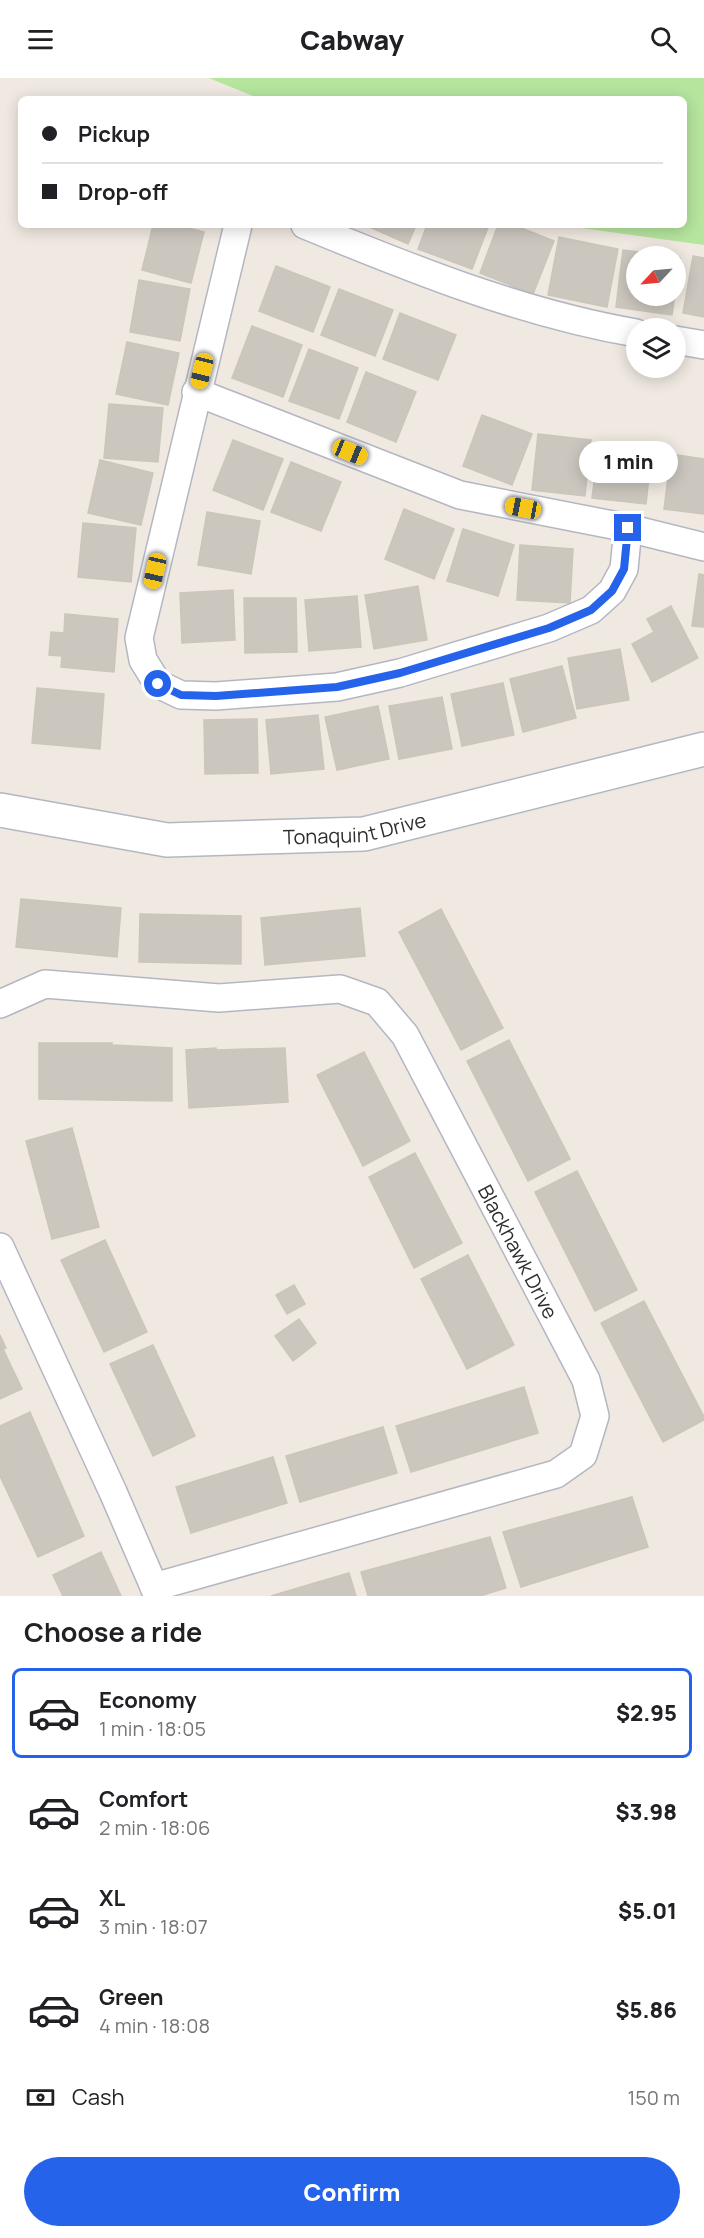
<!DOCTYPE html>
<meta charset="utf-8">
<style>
:root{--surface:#fff;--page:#f2f2f2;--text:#202124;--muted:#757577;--line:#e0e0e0;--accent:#2563eb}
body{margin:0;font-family:Manrope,sans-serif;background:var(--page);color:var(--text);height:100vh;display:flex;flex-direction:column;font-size:22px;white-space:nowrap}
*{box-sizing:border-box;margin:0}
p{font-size:20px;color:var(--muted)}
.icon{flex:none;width:33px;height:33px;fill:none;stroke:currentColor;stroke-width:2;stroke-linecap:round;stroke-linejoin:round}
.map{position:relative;height:1518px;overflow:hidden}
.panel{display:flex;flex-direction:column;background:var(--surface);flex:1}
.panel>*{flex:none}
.top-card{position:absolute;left:18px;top:18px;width:669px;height:132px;border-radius:9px;box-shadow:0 3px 15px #0003;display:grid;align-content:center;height:132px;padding:0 24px;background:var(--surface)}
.needle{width:39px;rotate:244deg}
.fabs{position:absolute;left:626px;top:168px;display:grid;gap:12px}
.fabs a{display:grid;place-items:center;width:60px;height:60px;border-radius:50%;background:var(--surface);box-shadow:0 3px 15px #0003;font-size:30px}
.end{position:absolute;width:27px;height:27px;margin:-14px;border:8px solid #2563eb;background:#fff;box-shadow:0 0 0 3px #fff}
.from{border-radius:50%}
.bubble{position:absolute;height:42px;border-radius:21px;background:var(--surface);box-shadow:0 3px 15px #0003;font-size:20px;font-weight:800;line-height:42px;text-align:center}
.car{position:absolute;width:18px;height:36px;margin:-18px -9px;border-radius:8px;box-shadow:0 0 4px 2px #0007;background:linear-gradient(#f5c518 24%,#345 0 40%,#f5c518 0 76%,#345 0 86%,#f5c518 0)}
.top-card b{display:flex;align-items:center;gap:21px;height:57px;font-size:22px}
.top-card b+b{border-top:2px solid var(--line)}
.top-card i{width:15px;height:15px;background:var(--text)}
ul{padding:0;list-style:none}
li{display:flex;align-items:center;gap:18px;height:90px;margin:0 12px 9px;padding:0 12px;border:3px solid transparent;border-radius:9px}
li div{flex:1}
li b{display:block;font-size:22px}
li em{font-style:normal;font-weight:800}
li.on{border-color:var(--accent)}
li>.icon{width:54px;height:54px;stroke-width:1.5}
h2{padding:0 24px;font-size:27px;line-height:72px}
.pay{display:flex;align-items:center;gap:15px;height:66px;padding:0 24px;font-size:22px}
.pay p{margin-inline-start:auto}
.button{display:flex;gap:12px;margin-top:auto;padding:12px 24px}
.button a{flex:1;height:69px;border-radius:36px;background:var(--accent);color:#fff;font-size:24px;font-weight:800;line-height:69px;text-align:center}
header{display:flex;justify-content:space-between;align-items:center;height:78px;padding:0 24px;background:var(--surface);font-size:27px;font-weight:800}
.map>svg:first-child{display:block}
.green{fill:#b6e59e}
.building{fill:#cbc7bf;stroke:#cbc5ba;stroke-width:1.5}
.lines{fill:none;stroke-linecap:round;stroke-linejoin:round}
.street-casing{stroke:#b4b7c1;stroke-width:30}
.secondary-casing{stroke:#b4b7c1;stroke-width:36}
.street{stroke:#fff;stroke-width:27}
.secondary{stroke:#fff;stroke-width:33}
.route{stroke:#2563eb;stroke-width:8}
.labels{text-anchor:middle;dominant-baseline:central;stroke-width:4.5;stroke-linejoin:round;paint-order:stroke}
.street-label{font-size:20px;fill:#2e2e2e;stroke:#fff}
</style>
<header><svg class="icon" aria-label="menu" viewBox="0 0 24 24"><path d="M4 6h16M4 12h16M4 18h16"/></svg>Cabway<svg class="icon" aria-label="search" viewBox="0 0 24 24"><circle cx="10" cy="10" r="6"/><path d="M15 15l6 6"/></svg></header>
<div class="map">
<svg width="704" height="1518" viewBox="0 0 704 1518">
<rect width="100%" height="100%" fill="#efe9e1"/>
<!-- green -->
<polygon class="green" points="209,0 704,0 704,167 560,147 684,147 684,21 260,21"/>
<!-- building -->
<g class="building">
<polygon points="153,147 177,147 204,154 191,205 142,192"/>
<polygon points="365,147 416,147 408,166"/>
<polygon points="427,147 489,147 472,191 418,171"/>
<polygon points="498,147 514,147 554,163 533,216 480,195"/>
<polygon points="559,159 618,171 607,229 548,217"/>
<polygon points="623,172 670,178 636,178 636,218 675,218 675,179 680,180 672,237 616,229"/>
<polygon points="693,178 704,180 704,239 683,235"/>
<polygon points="276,188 330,209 313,254 259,233"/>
<polygon points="139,202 190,211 180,263 130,254"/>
<polygon points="339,211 393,232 375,278 321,257"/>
<polygon points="400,235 456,257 438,302 383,281"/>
<polygon points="252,248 302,267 283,319 232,300"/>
<polygon points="127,264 179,275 168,327 116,316"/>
<polygon points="309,271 358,290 339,341 289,323"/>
<polygon points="366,294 416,314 396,364 347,344"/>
<polygon points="109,326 163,330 158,384 104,380"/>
<polygon points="482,337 532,356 512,407 463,388"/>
<polygon points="538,356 591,362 585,418 532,412"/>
<polygon points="233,362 283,381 263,432 213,412"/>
<polygon points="599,366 652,372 646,426 592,420"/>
<polygon points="671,376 704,381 704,436 664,431"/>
<polygon points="100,382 153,395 141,447 88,435"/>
<polygon points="291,384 341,404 321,453 271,434"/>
<polygon points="404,431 454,451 434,501 385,481"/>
<polygon points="207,434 260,443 251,496 198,487"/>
<polygon points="83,445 136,450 131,504 78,499"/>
<polygon points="463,451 514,467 498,518 447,503"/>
<polygon points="520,467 573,471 570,525 517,522"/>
<polygon points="699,496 704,497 704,549 692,548"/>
<polygon points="418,508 427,562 374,571 365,517"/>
<polygon points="233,512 235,562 182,565 180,515"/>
<polygon points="357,518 361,569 309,573 305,522"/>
<polygon points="244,520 296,520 297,574 245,575"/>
<polygon points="671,528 698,580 652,604 632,566 654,554 647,541"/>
<polygon points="65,536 118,541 114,594 61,589 62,578 49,577 51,554 64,555"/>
<polygon points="620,571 629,622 577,631 568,580"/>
<polygon points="562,588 576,640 523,654 510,601"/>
<polygon points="503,605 514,657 462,668 451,616"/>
<polygon points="37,610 104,616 100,671 32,665"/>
<polygon points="442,619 452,671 399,681 389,628"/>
<polygon points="378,628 389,681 337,692 325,639"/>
<polygon points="318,637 324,691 271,696 266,642"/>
<polygon points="257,641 258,695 205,696 204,642"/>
<polygon points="21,821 121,830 117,879 16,869"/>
<polygon points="360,830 365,878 265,887 261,840"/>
<polygon points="441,831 503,950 461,972 399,854"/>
<polygon points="140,836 241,838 241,886 139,884"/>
<polygon points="509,962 570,1081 528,1103 467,983"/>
<polygon points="39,965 112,965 112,967 172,970 172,1023 39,1021"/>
<polygon points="216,970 216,972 285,970 288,1024 189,1030 186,972"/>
<polygon points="364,974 410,1063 363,1088 317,997"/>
<polygon points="72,1050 99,1149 52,1161 26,1063"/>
<polygon points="415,1075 462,1165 414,1190 369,1099"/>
<polygon points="577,1093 637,1212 595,1233 535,1114"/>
<polygon points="105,1162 147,1254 104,1274 61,1182"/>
<polygon points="468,1177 514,1267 467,1291 421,1201"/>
<polygon points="294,1207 305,1226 287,1236 276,1217"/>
<polygon points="644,1223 704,1339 704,1342 663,1364 601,1245"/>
<polygon points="299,1241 316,1265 293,1283 275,1258"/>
<polygon points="0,1257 6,1270 3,1271 22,1311 0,1321"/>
<polygon points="153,1267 195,1358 153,1378 110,1286"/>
<polygon points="524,1309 538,1355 411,1394 396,1348"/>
<polygon points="30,1334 84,1458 38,1479 0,1398 0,1348"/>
<polygon points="383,1349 397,1395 300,1424 286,1378"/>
<polygon points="273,1379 287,1425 191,1455 176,1409"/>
<polygon points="632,1419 648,1469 521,1509 503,1454"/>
<polygon points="490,1459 506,1510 480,1518 368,1518 361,1494"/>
<polygon points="101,1474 121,1518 63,1518 53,1497"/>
<polygon points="349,1495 356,1518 271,1518 291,1512"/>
</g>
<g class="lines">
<defs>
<g id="street">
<polyline points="238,147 139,560 143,582 158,606 181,617 216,618 337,609 400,595 549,550 591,532 612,513 624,491 628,450"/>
<path d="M305,147C412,191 521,235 636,255"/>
<polyline points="675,262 704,267"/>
<polyline points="196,314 460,417 628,450 704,469"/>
<path id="s1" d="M0,926L45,906L219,920L340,911L377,924L405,957L586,1302L595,1338L583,1377L556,1396L154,1509"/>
<polyline points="0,1169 113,1414 158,1518"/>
</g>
<g id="secondary">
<path id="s2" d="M0,732L167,762L364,756L704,671"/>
</g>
</defs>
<!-- street casing -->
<use href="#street" class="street-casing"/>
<!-- secondary casing -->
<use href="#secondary" class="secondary-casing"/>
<!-- street -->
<use href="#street" class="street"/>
<!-- secondary -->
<use href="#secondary" class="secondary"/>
</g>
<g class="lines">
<!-- route -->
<polyline class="route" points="158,606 181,617 216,618 337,609 400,595 549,550 591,532 612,513 624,491 628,450"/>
</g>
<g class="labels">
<!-- street labels -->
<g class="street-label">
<text stroke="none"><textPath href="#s2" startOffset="358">Tonaquint Drive</textPath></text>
<text stroke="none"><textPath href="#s1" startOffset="672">Blackhawk Drive</textPath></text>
</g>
</g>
</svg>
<div class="fabs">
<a><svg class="needle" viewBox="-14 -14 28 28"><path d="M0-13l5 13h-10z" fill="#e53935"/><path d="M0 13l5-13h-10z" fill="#757577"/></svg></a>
<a><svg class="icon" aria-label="layers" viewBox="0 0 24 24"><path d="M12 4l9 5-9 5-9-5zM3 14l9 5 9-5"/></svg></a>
</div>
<i class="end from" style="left:158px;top:606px"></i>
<i class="end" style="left:628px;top:450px"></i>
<div class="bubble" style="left:579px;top:363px;width:99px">1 min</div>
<i class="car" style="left:202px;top:293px;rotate:194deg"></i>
<i class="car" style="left:350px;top:374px;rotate:112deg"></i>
<i class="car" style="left:523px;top:430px;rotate:281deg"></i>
<i class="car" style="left:155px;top:493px;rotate:193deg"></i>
<div class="top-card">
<b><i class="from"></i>Pickup</b>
<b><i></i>Drop-off</b>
</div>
</div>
<section class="panel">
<h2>Choose a ride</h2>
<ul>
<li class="on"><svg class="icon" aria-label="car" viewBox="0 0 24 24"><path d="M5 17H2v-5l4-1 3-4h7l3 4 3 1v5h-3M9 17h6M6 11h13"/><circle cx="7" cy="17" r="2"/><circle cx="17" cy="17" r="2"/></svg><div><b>Economy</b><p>1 min · 18:05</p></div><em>$2.95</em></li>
<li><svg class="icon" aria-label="car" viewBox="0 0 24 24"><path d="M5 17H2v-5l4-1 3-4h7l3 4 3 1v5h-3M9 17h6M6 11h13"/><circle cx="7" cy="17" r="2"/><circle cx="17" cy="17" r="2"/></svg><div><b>Comfort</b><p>2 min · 18:06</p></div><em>$3.98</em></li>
<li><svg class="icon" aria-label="car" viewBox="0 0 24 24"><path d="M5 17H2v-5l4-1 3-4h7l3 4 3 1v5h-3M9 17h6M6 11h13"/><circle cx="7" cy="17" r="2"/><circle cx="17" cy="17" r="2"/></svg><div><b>XL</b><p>3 min · 18:07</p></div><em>$5.01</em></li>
<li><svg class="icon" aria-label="car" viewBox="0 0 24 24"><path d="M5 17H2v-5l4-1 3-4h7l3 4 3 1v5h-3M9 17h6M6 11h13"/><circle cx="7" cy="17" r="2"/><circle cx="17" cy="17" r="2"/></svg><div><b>Green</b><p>4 min · 18:08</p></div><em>$5.86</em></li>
</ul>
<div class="pay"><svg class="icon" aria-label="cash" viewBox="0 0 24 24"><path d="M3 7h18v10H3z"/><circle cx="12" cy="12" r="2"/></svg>Cash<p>150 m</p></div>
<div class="button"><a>Confirm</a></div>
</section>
